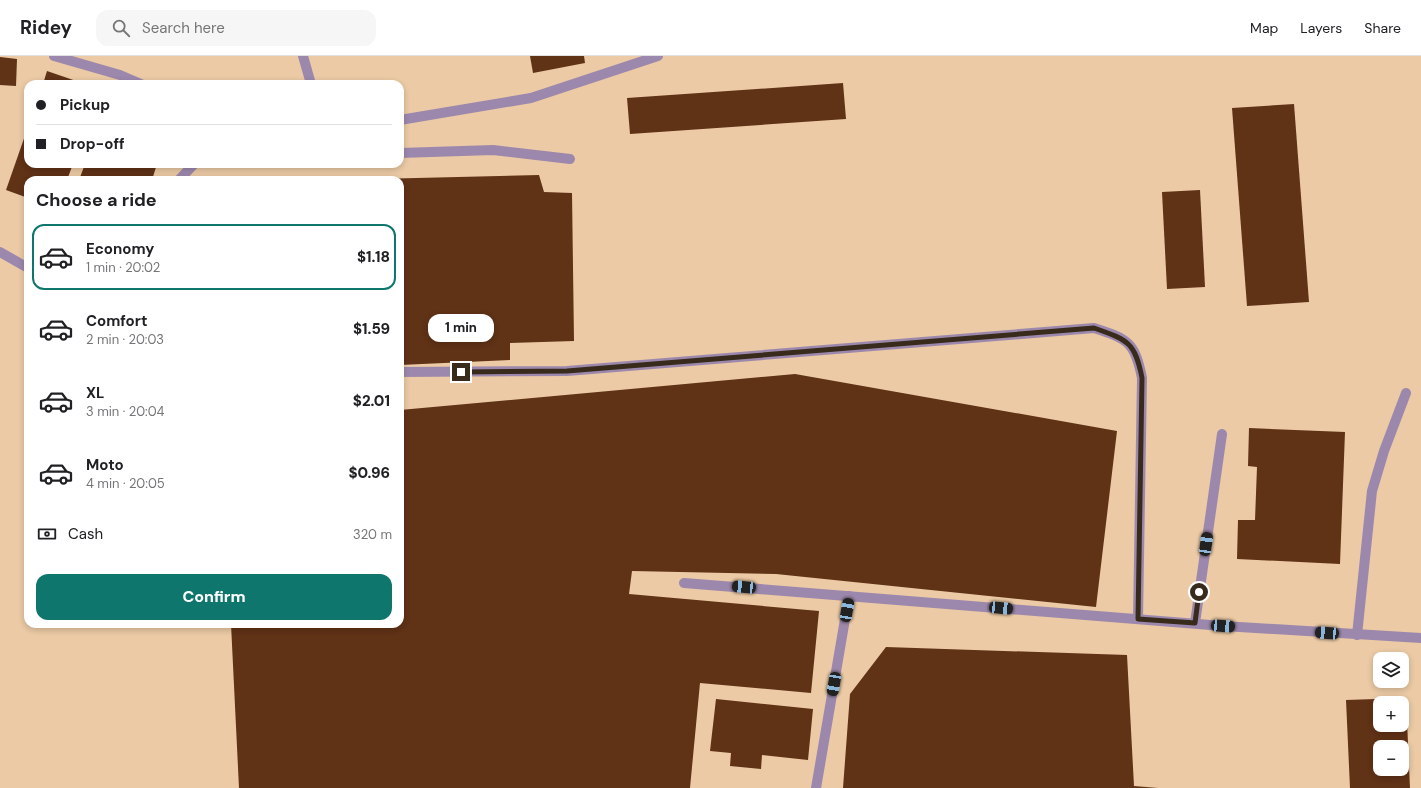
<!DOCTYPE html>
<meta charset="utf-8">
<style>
:root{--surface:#fff;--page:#f6f6f6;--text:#202124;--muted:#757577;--line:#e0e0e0;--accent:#0f766e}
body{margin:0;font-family:"DM Sans",sans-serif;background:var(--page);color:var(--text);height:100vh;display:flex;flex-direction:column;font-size:15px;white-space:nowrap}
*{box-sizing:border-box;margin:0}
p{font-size:13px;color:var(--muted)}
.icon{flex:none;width:22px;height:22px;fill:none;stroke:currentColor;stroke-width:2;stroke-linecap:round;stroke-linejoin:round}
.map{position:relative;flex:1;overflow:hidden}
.details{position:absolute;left:24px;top:120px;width:380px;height:452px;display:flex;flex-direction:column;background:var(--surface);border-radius:12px;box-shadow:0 2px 6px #0003}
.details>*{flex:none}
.banner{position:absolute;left:24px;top:24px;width:380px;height:88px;border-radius:12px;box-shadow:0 2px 6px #0003;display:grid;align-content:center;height:88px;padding:0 12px;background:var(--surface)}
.tools{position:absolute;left:1373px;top:596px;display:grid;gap:8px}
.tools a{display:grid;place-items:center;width:36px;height:36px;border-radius:8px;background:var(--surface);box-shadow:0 2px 6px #0003;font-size:20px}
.end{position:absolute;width:18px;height:18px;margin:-9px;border:5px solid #382b1c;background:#fff;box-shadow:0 0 0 2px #fff}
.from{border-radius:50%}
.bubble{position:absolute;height:28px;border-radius:12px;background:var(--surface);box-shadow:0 2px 6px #0003;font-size:13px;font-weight:800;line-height:28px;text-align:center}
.car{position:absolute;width:12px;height:24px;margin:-12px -6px;border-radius:5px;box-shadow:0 0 3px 1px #0007;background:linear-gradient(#222 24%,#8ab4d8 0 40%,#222 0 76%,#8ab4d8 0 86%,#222 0)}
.banner b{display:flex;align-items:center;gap:14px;height:38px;font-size:15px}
.banner b+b{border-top:1px solid var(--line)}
.banner i{width:10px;height:10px;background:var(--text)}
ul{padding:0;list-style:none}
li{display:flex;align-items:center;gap:12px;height:66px;margin:0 8px 6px;padding:0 4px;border:2px solid transparent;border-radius:12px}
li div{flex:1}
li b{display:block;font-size:15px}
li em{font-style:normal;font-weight:800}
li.active{border-color:var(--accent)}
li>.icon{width:36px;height:36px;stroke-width:1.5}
h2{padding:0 12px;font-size:18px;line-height:48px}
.pay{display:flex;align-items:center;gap:10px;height:44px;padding:0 12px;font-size:15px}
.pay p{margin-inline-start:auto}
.primary-button{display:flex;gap:8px;margin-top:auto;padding:8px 12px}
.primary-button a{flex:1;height:46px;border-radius:12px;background:var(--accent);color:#fff;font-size:16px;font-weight:800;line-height:46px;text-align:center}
header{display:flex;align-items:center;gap:24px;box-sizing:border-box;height:56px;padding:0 20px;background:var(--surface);border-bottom:1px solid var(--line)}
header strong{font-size:19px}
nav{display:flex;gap:22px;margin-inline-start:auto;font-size:14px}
.search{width:280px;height:36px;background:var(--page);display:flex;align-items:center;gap:10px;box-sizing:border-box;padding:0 14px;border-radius:12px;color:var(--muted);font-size:15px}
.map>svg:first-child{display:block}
.building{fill:#603216;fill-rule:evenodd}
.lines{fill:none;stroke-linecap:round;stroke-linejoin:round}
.minor{stroke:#9d88ad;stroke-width:10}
.route{stroke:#382b1c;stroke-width:5}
</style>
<header>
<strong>Ridey</strong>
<div class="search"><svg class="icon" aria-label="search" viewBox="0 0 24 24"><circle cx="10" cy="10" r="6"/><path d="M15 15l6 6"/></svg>Search here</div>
<nav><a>Map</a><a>Layers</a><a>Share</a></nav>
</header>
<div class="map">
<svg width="1421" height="732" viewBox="0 0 1421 732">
<rect width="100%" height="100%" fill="#ebcaa5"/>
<!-- building -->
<g class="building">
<polygon points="530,0 584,0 585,7 533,17"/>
<polygon points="0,1 17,3 16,30 0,29"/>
<polygon points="47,15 85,28 43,28"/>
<polygon points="843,27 846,63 630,78 627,42"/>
<polygon points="1294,48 1309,246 1247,250 1232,52"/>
<polygon points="28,71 28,108 73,108 67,124 28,124 28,142 6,134"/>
<polygon points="85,108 157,108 152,124 79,124"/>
<polygon points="539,119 544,136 572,137 574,285 510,287 510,304 400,309 400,124 375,123"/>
<polygon points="1200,134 1205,231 1167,233 1162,136"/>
<polygon points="795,318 1117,375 1096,551 776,518 632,515 629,538 819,555 811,637 700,627 690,732 239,732 231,568 400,568 400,354"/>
<polygon points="1249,372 1345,376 1340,508 1237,503 1238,464 1255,464 1257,411 1248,410"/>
<polygon points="886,591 1127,599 1134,730 1158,732 843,732 850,638"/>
<path d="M1406,642L1410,732H1350L1346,644ZM1380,647H1402V669H1380ZM1380,691H1402V713H1380Z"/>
<polygon points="716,643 813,653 808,704 762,699 761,713 730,710 731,697 710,695"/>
</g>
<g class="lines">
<!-- minor -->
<g class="minor">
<polyline points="54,0 120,19 141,28"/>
<polyline points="303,0 311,28"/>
<polyline points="400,64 531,42 658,0"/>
<polyline points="400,97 493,94 570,103"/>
<polyline points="179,124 194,108"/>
<polyline points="0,196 28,212"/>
<path d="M400,316L567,315L1094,272C1128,283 1135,286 1142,322L1138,563"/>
<polyline points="684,527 1223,570 1421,582"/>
<polyline points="1195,567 1222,378"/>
<polyline points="1357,579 1372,435 1384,395 1406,337"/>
<polyline points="816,732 849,540"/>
</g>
</g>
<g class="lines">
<!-- route -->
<path class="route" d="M461,316L567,315L1094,272C1128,284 1135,286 1142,322L1138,563L1195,567L1199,536"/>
</g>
</svg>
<div class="tools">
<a><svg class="icon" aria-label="layers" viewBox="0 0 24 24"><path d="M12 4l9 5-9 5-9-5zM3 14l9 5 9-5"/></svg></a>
<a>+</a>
<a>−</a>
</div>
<i class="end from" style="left:1199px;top:536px"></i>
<i class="end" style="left:461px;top:316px"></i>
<div class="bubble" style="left:428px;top:258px;width:66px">1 min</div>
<i class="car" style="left:1206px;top:488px;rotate:8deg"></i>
<i class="car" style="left:744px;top:531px;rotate:275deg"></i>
<i class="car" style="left:1001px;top:552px;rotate:95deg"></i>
<i class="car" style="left:847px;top:554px;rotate:10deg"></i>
<i class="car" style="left:1223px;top:570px;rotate:94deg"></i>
<i class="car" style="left:1327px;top:577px;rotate:274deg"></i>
<i class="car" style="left:834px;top:628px;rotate:190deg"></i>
<div class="banner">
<b><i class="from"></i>Pickup</b>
<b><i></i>Drop-off</b>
</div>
<section class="details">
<h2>Choose a ride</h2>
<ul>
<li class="active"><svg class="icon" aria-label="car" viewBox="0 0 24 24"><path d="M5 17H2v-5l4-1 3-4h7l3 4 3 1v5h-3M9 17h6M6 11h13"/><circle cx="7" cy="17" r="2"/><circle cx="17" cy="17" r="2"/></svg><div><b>Economy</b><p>1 min · 20:02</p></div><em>$1.18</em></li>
<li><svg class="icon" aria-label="car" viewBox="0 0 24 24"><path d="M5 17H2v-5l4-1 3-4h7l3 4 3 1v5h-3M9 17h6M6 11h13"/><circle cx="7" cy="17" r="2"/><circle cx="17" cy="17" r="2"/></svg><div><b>Comfort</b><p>2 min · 20:03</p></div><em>$1.59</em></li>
<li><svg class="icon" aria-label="car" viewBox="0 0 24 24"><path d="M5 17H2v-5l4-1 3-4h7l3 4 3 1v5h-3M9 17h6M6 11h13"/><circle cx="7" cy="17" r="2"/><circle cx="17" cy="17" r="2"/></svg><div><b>XL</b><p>3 min · 20:04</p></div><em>$2.01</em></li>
<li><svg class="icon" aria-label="car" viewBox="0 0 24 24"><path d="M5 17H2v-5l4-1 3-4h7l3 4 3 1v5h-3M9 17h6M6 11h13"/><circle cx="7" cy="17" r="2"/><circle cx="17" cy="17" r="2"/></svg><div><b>Moto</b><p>4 min · 20:05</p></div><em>$0.96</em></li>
</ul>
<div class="pay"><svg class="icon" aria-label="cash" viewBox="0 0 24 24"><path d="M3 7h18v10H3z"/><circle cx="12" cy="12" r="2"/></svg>Cash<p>320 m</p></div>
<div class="primary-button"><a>Confirm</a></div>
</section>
</div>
